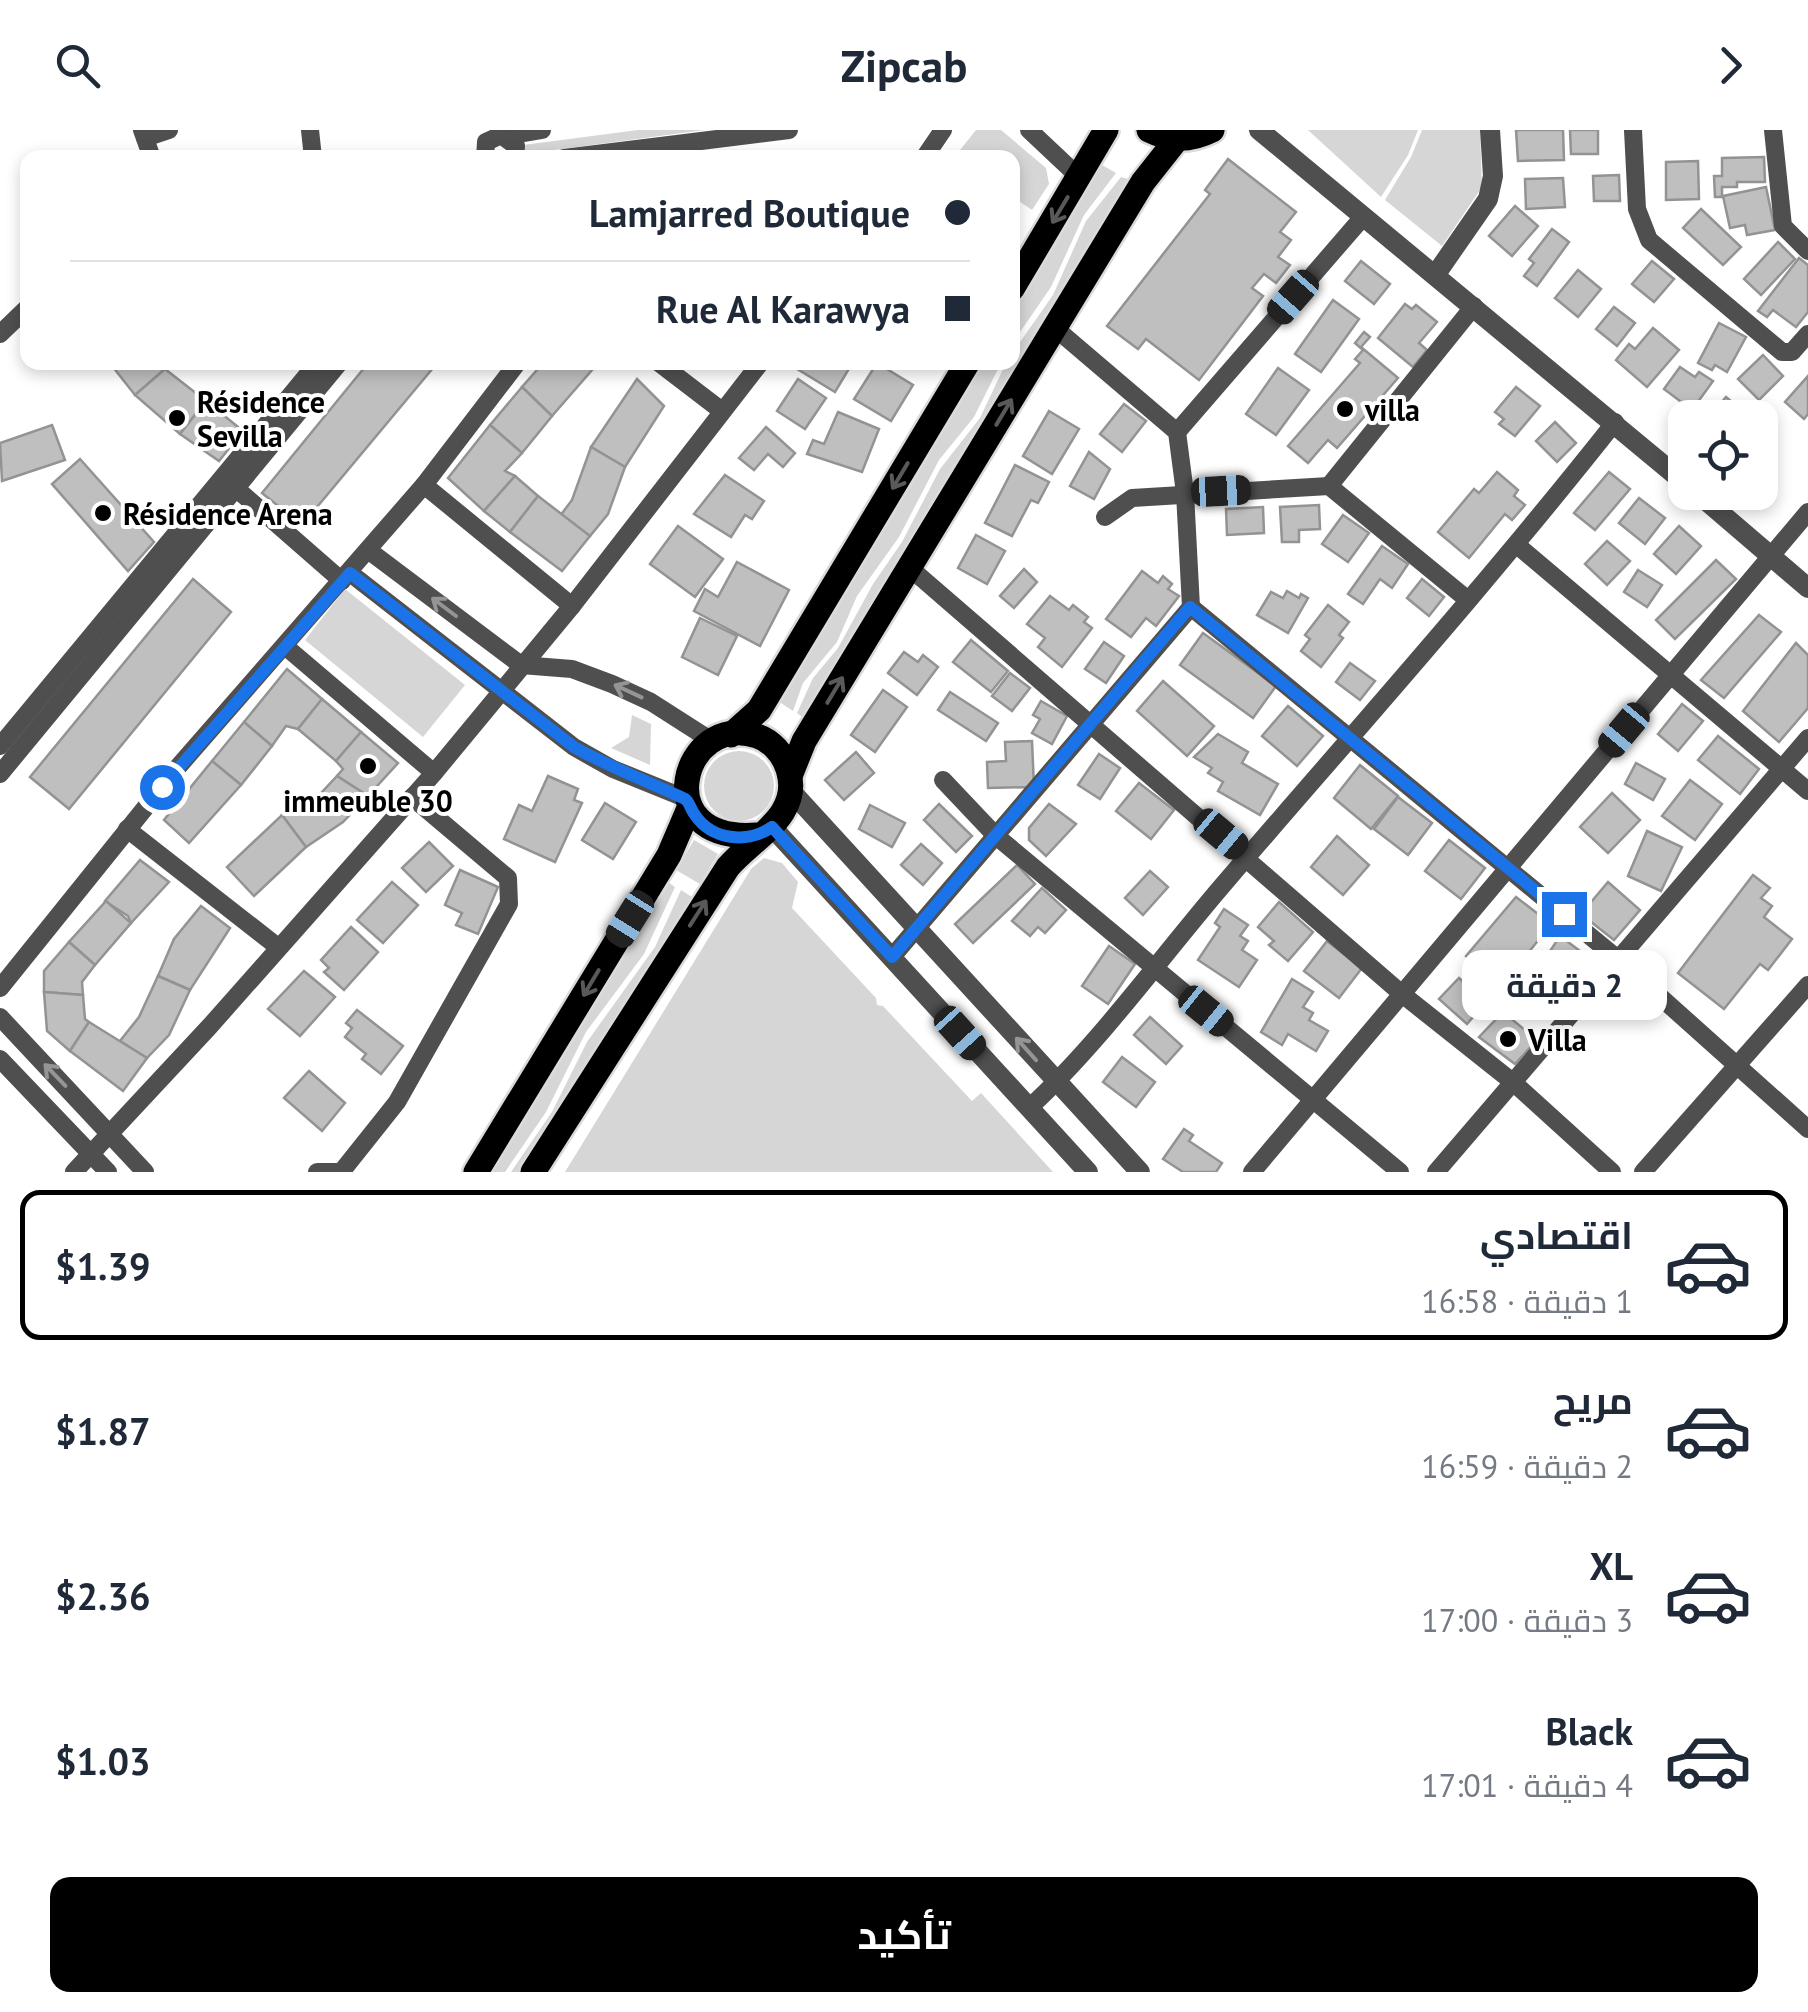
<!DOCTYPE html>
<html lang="ar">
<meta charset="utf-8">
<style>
:root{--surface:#fff;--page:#f2f2f3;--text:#1f2937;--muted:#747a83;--line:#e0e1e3;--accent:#000}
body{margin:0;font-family:"PT Sans",Cairo,sans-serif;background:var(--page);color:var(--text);direction:rtl;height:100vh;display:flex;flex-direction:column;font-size:38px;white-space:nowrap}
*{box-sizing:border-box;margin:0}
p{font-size:32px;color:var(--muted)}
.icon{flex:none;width:55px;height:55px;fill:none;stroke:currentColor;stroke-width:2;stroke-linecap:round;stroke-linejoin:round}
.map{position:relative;height:1042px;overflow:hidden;direction:ltr}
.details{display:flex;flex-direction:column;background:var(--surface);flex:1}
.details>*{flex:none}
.hud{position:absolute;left:20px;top:20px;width:1000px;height:220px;border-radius:20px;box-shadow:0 5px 15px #0003;direction:rtl;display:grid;align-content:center;height:220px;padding:0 50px;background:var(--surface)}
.controls{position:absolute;left:1668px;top:270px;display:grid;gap:20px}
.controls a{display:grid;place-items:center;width:110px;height:110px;border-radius:20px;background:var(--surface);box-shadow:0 5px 15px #0003;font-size:50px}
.end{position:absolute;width:45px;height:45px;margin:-22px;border:12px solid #1a73e8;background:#fff;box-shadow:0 0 0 5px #fff}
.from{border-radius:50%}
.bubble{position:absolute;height:70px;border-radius:20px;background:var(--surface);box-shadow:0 5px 15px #0003;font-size:32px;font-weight:700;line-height:70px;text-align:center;direction:rtl}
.car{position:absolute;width:30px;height:60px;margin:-30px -15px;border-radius:12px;box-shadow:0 0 8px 2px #0007;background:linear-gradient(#222 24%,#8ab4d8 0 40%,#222 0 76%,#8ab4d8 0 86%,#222 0)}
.hud b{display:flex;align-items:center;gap:35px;height:95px;font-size:38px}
.hud b+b{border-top:2px solid var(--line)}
.hud i{width:25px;height:25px;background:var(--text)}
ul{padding:18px 0 0;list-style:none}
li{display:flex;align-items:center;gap:30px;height:150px;margin:0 20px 15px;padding:0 30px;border:5px solid transparent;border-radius:20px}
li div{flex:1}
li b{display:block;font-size:38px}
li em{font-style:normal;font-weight:700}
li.current{border-color:var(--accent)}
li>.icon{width:90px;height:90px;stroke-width:1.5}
.cta{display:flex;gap:20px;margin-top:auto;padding:20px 50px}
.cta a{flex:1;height:115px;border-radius:20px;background:var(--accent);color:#fff;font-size:40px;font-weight:700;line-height:115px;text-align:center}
header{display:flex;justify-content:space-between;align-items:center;height:130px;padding:0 50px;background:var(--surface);font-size:45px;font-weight:700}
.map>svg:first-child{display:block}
.green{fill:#d6d6d6}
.building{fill:#bfbfbf;stroke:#939393;stroke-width:2.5}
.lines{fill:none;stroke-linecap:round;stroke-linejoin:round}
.primary-casing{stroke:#dbdbdb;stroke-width:30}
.minor{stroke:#4f4f4f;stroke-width:18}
.tertiary{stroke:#4f4f4f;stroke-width:20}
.primary{stroke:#000;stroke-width:25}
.oneway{stroke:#595959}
.oneway2{stroke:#959595}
.route{stroke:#1a73e8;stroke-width:12}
.poi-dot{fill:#000;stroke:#fff;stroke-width:4}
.labels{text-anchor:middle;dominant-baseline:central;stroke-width:8;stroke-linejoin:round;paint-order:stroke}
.poi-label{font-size:30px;font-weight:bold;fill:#000;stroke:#fff;text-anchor:start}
</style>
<header><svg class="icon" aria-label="forward" viewBox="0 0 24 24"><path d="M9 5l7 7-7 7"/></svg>Zipcab<svg class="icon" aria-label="search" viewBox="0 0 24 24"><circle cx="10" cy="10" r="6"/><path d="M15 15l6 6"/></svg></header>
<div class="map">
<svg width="1808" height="1042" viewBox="0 0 1808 1042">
<rect width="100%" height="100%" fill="#fff"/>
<!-- green -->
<g class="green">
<polygon points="638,0 705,0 524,24 523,15"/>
<polygon points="976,0 1001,0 1046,38 1049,54 1032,80 1013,67 1012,28 956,25"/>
<polygon points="1308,0 1418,0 1408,25 1381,67"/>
<polygon points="1422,0 1480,0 1482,57 1442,116 1385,70 1411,27"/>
<polygon points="1102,35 1116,43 1084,85 1051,157 1013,212 1013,183"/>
<polygon points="1121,47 1128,49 802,587 797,583 813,548 838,518 873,454 902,412 940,339 980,288 1006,233 1012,232 1013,222 1053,165 1086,91"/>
<polygon points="982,233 1001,233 974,287 939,330 899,407 857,466 837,512 803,553 793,581 778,571"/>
<polygon points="345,459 465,555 423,607 305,510"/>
<polygon points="632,585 651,594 650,635 611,618 629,607"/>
<circle cx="739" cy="656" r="35"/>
<polygon points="694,710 718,724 700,754 676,740"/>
<polygon points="764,728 782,733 798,752 792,778 876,868 877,875 883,876 972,971 981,963 1053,1042 565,1042 751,739"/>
<polygon points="668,752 675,757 644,824 586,902 546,982 505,1042 492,1042"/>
<polygon points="681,760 692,767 523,1042 511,1042 552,982 587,912 655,817"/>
</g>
<!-- building -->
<g class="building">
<polygon points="1516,0 1563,0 1564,30 1518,31"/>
<polygon points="1570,0 1598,0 1598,24 1571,24"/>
<polygon points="1764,27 1765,52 1737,52 1737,57 1722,57 1722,67 1715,67 1714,46 1722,46 1722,28"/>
<polygon points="1228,29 1296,82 1280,102 1291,110 1278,127 1290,135 1276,153 1264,144 1252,158 1263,166 1199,250 1146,209 1138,219 1107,196 1210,64 1205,60"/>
<polygon points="1698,31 1699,69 1666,70 1666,32"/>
<polygon points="1619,45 1620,71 1594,71 1593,46"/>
<polygon points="1563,48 1565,77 1526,79 1525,49"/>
<polygon points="1766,57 1775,100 1747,105 1745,95 1730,98 1723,66"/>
<polygon points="1515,76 1538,96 1512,126 1489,106"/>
<polygon points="1701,79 1741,117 1723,135 1683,98"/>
<polygon points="1552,99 1569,112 1537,156 1524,146 1534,133 1529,129"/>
<polygon points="1778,112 1795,129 1761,165 1744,149"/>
<polygon points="1799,128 1808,135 1808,182 1796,197 1773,180 1767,187 1758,181"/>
<polygon points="1361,131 1390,154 1374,174 1345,151"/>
<polygon points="1652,131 1674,149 1654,172 1632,154"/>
<polygon points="1578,140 1601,159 1578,187 1555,168"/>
<polygon points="1333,170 1359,189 1321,242 1295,224"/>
<polygon points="1405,174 1412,179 1416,175 1437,192 1419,213 1427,220 1413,237 1378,208"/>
<polygon points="1614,177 1635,193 1617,216 1596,199"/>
<polygon points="1719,193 1746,207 1727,242 1715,235 1712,240 1698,233"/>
<polygon points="1653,198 1679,220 1647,257 1616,230 1629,214 1635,219"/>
<polygon points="1364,202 1370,207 1361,217 1398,248 1337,318 1328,310 1308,333 1288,316 1360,233 1355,229 1363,220 1355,213"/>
<polygon points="1763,225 1783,246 1759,270 1738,249"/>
<polygon points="109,232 160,232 165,239 135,265"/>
<polygon points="369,232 438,232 302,395 262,363"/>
<polygon points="544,232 599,232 552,286 522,257"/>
<polygon points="797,232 809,232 818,238 821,232 853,232 835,262 794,237"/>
<polygon points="877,233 913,255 891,291 854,269"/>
<polygon points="1680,237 1695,247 1699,242 1713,251 1692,280 1664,259"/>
<polygon points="1278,238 1309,260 1276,305 1246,284"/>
<polygon points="165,239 206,271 180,304 135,265"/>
<polygon points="1808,246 1808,284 1804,289 1785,272"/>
<polygon points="637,249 664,276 625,337 591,317"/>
<polygon points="798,249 826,268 805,299 777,281"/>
<polygon points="522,257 552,286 522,323 490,295"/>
<polygon points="1516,257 1540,276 1515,306 1499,294 1504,289 1495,282"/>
<polygon points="1726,267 1745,283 1741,288 1708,288"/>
<polygon points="206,271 243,301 219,331 180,304"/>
<polygon points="1124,274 1146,291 1122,322 1100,304"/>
<polygon points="1049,281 1079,299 1052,344 1023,326"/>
<polygon points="838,282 879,299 862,342 807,324 813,310 824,314"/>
<polygon points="1555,292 1576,313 1557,332 1536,311"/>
<polygon points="52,295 65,330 2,351 0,313"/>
<polygon points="490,295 522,323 505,341 515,346 484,381 448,348"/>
<polygon points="766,297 795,323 783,337 768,324 754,340 739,328"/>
<polygon points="591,317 625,337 608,384 590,406 560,386 572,370"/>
<polygon points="1089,322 1110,339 1094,369 1070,356"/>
<polygon points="80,329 154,412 128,441 52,354"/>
<polygon points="1015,335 1049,352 1038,373 1031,370 1012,406 985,393"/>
<polygon points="1497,342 1518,360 1514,366 1525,375 1512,390 1505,384 1469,428 1438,402 1474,359 1479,363"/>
<polygon points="1609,342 1630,359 1595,400 1574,383"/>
<polygon points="725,345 764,371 752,389 745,385 731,407 694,384"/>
<polygon points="515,346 538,366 510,402 484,381"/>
<polygon points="538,366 590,406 562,441 510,402"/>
<polygon points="1639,368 1665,388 1645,414 1619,393"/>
<polygon points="1319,375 1320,399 1299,400 1299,412 1282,412 1280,377"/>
<polygon points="1263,377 1264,403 1227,405 1226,379"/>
<polygon points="1343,385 1369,403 1348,432 1322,414"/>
<polygon points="678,396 723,429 695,467 650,434"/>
<polygon points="1679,396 1701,416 1676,444 1654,424"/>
<polygon points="976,405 1005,421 987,454 958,438"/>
<polygon points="1607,411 1630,431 1607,455 1585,434"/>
<polygon points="1382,416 1408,434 1392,458 1380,449 1363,474 1348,464"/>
<polygon points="1716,430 1736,449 1675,509 1656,490"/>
<polygon points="737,432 789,460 760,516 694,481 705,459 718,467"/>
<polygon points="1024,439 1037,452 1014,478 1000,466"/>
<polygon points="1638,440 1662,455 1647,477 1624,462"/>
<polygon points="1142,441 1158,453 1163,446 1172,454 1168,459 1179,466 1156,496 1146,488 1131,507 1106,489"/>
<polygon points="193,449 231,482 69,679 30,647"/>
<polygon points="1422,449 1444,467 1429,486 1407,468"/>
<polygon points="1287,461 1299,468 1301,464 1308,468 1288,503 1257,485 1271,462 1283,468"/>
<polygon points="1050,466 1069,480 1073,475 1088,487 1084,492 1092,498 1062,537 1038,517 1045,508 1027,494"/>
<polygon points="1328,475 1349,492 1339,505 1343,508 1321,537 1301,521 1310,509 1305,505"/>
<polygon points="1759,485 1781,502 1724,568 1701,550"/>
<polygon points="700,488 737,506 718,545 682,527"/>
<polygon points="1203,503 1276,556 1253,588 1180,535"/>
<polygon points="971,510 1008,541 991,562 953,532"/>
<polygon points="1104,512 1124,526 1106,553 1085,539"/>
<polygon points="1796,513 1808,525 1808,578 1779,612 1743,581"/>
<polygon points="904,522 918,532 923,525 938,537 917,565 888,543"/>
<polygon points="1350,533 1375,551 1360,570 1336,552"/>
<polygon points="287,539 322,569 298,599 286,596 272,616 244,592"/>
<polygon points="1010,543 1030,558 1012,581 992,566"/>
<polygon points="1163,551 1214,596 1187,626 1137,581"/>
<polygon points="883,560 907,577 875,622 851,605"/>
<polygon points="950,562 998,593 986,611 938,580"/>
<polygon points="322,569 361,602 336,631 298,599"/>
<polygon points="1041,571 1067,586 1052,614 1032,603 1040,589 1033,585"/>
<polygon points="1682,574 1703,591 1678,621 1658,604"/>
<polygon points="1288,576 1323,606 1297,636 1262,606"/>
<polygon points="244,592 272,616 241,655 212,631"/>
<polygon points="361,602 398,633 368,666 337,646 343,639 336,631"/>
<polygon points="1218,604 1248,622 1242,633 1278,654 1260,685 1218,661 1223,652 1208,643 1212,638 1194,627"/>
<polygon points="1718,606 1759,639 1740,664 1698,630"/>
<polygon points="1032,611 1034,657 988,658 987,632 1006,631 1005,612"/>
<polygon points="856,622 874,643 844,670 825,650"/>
<polygon points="1099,624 1120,638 1100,669 1078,655"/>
<polygon points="212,631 241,655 189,713 164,690"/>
<polygon points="1636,633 1665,649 1653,670 1625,654"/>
<polygon points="1360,635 1398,666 1371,699 1334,668"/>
<polygon points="337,646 368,666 343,692 306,717 282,685 321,663"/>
<polygon points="548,646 578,659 574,670 582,673 555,732 504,709 519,675 532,681"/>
<polygon points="1690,650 1722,674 1695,710 1662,686"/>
<polygon points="1139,653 1174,680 1151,709 1116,681"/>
<polygon points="1612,663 1640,690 1608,723 1580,697"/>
<polygon points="1398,667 1432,693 1408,725 1374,699"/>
<polygon points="605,673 636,692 613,729 582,710"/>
<polygon points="939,674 972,706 956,722 924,690"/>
<polygon points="1049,674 1076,694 1046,726 1029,710 1029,698"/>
<polygon points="870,675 905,693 892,717 859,699"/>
<polygon points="282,685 306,717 254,766 227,737"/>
<polygon points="1647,701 1682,717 1661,761 1628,746"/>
<polygon points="1337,706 1369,735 1343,765 1311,737"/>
<polygon points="1449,710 1485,738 1461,769 1425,741"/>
<polygon points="429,712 453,736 426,762 402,738"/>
<polygon points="921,714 942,733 923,755 901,735"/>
<polygon points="140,730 169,752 131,793 128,786 105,771"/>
<polygon points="1017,735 1035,754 973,813 955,794"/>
<polygon points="460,740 498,757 478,804 456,795 462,783 445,775"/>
<polygon points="1150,741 1168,757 1143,785 1125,768"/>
<polygon points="1753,745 1770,758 1761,768 1772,776 1764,787 1792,809 1768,840 1760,834 1724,879 1678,843"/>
<polygon points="392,752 418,775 383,813 357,790"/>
<polygon points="1608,752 1640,780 1614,810 1581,784"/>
<polygon points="1042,758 1066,780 1045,803 1038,797 1030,806 1012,791"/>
<polygon points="1516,767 1551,794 1502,856 1466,826"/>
<polygon points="106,771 131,793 95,835 69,812"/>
<polygon points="1279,772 1313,802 1288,831 1269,815 1274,811 1258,797"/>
<polygon points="201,776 230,798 190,860 158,846 174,809"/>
<polygon points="1224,779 1248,795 1240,806 1248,811 1242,820 1257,830 1239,857 1198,830 1220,797 1215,793"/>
<polygon points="351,797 378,822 344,860 324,842 329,838 321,830"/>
<polygon points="1560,806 1592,830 1552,883 1523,862"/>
<polygon points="1327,811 1362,838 1339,868 1304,841"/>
<polygon points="69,812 95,835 82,852 83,865 44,862 44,841"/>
<polygon points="1109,816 1135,834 1108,874 1082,856"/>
<polygon points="304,841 335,867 300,906 268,879"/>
<polygon points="158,846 190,860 169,905 147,928 120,911 139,887"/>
<polygon points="1459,848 1486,872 1467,894 1439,869"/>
<polygon points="1292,849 1313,862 1303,877 1313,883 1309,890 1328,901 1316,921 1288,904 1282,915 1261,902"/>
<polygon points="44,862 83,865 85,889 89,892 70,921 47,901"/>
<polygon points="357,880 403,916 381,944 362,929 366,924 345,907 352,898 346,893"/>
<polygon points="1503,882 1537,910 1515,934 1479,907"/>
<polygon points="1150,887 1182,916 1166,934 1134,905"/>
<polygon points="89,892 147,928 123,961 70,921"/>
<polygon points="1122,927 1155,952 1136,977 1103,952"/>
<polygon points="309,941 345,973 322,1001 284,968"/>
<polygon points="1184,999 1193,1005 1189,1011 1222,1033 1216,1042 1183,1042 1163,1029"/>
</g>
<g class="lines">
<defs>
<g id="primary">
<path d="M1149,0C1171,11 1190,11 1212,0"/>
<polyline points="1012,159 1106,0"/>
<polyline points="731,605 759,580 968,232"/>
<polyline points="790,646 804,611 1143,52 1177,9"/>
<polyline points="476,1042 669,725 690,676"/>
<path d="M533,1042L728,737C754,707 803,685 788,639C783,624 772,611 757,606C682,581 646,714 757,705"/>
</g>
</defs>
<!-- primary casing -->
<use href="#primary" class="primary-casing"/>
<!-- minor -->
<g class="minor">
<polyline points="142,0 152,28"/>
<polyline points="310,0 313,28"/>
<polyline points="1029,0 1080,48"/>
<polyline points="1633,0 1637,79 1649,110 1782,222 1792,222 1808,204"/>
<polyline points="1773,0 1783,96 1808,121"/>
<polyline points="507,6 542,0"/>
<polyline points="145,8 169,0"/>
<polyline points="485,28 486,12 501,5 516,16 515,28"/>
<polyline points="564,28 789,0"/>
<polyline points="924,28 943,0"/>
<polyline points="0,204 28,177"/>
<polyline points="658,232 722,281"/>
<polyline points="1177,302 1363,87"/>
<polyline points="231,354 342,451"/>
<polyline points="424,355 572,476"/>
<polyline points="1329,356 1474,176"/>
<polyline points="1105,387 1132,368 1329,356 1468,470"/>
<polyline points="1518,416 1808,661"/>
<polyline points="368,420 521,535 572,539 612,554 651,572 712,611"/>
<polyline points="910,438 1402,864 1514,953 1612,1042"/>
<polyline points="350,443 574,617 613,639 687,669"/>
<polyline points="1191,477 1619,830 1808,999"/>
<polyline points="286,517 434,643"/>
<polyline points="0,616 318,232"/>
<polyline points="0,644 340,232"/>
<polyline points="943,650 996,706 1400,1042"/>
<polyline points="127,699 278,817"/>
<polyline points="892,827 1191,477 1185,363 1177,302 1055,198"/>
<polyline points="0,858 178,637 424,355 518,232"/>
<polyline points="0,887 145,1042"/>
<polyline points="0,929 108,1042"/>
<path d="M1029,978C1100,913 1163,824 1228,749C1358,598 1491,449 1615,292"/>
<polyline points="342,1041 397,972 509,774 508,748 412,667"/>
<polyline points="74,1042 210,896 434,643 572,476 761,232"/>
<polyline points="317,1042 343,1042"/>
<polyline points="1252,1042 1808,382"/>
<polyline points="1436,1042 1808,608"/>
<polyline points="1643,1042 1808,855"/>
</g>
<!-- tertiary -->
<g class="tertiary">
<polyline points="1259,0 1685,353"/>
<polyline points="1436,144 1488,69 1493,46 1490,0"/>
<polyline points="1696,362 1808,458"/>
<polyline points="791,661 1140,1042"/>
<polyline points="772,697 1088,1042"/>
</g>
<!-- primary -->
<use href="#primary" class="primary"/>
</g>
<!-- one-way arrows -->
<defs><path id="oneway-shaft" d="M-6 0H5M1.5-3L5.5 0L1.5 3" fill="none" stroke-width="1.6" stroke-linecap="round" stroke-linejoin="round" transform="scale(2.5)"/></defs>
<g class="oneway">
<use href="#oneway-shaft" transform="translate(1060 80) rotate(121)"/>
<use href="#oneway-shaft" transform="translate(1004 282) rotate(-59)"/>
<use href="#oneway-shaft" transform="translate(900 346) rotate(121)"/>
<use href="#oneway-shaft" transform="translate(835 560) rotate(-59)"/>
<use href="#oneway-shaft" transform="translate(698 783) rotate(-57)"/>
<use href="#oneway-shaft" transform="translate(591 853) rotate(121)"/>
</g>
<g class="oneway2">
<use href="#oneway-shaft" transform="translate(444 477) rotate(-143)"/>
<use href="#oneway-shaft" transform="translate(628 561) rotate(-155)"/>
<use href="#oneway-shaft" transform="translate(1026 919) rotate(-132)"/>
<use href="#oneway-shaft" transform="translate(55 945) rotate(-134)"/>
</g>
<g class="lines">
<!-- route -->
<path class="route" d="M162,657L350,443L574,617C609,637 645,650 681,667C690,670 689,677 695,685C712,710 747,714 772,697L892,827L1190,477L1564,784"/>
</g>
<!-- markers -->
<g class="poi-dot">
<circle cx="1345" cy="279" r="10"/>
<circle cx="177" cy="288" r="10"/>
<circle cx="103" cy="383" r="10"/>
<circle cx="368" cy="636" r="10"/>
<circle cx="1508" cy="909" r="10"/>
</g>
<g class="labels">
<!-- poi labels -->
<g class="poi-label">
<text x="197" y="271">Résidence<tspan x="197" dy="34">Sevilla</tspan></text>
<text x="1365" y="279">villa</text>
<text x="123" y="383">Résidence Arena</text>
<text x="368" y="670" text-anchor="middle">immeuble 30</text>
<text x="1528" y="909">Villa</text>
</g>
</g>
</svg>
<div class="controls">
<a><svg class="icon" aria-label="locate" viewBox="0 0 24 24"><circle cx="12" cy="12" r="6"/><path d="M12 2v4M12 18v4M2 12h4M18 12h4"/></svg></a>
</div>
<i class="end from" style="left:162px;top:657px"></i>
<i class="end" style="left:1564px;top:784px"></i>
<div class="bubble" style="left:1462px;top:820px;width:205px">2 دقيقة</div>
<i class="car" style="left:1293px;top:167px;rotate:221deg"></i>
<i class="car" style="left:1221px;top:361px;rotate:87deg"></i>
<i class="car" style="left:1624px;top:600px;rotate:220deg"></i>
<i class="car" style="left:1221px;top:704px;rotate:130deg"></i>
<i class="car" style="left:630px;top:789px;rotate:212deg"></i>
<i class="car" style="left:1206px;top:881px;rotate:129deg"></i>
<i class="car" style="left:960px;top:903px;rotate:138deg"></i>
<div class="hud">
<b><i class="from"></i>Lamjarred Boutique</b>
<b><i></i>Rue Al Karawya</b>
</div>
</div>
<section class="details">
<ul>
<li class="current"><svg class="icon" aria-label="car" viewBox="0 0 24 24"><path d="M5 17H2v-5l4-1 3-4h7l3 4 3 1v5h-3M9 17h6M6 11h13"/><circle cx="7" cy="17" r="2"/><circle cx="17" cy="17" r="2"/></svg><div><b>اقتصادي</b><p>1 دقيقة · 16:58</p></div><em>$1.39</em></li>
<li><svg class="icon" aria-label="car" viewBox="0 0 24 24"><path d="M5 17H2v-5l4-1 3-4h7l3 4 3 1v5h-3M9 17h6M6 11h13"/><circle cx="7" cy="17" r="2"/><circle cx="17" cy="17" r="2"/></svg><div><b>مريح</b><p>2 دقيقة · 16:59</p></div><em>$1.87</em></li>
<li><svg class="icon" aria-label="car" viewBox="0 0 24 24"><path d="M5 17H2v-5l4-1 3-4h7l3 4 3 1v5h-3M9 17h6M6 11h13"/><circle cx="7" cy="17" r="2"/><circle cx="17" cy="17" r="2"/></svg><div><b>XL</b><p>3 دقيقة · 17:00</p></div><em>$2.36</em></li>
<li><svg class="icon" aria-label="car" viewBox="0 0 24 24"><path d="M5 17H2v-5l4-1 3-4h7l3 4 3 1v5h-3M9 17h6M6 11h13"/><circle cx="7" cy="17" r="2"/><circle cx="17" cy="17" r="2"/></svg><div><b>Black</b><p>4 دقيقة · 17:01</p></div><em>$1.03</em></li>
</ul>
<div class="cta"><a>تأكيد</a></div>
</section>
